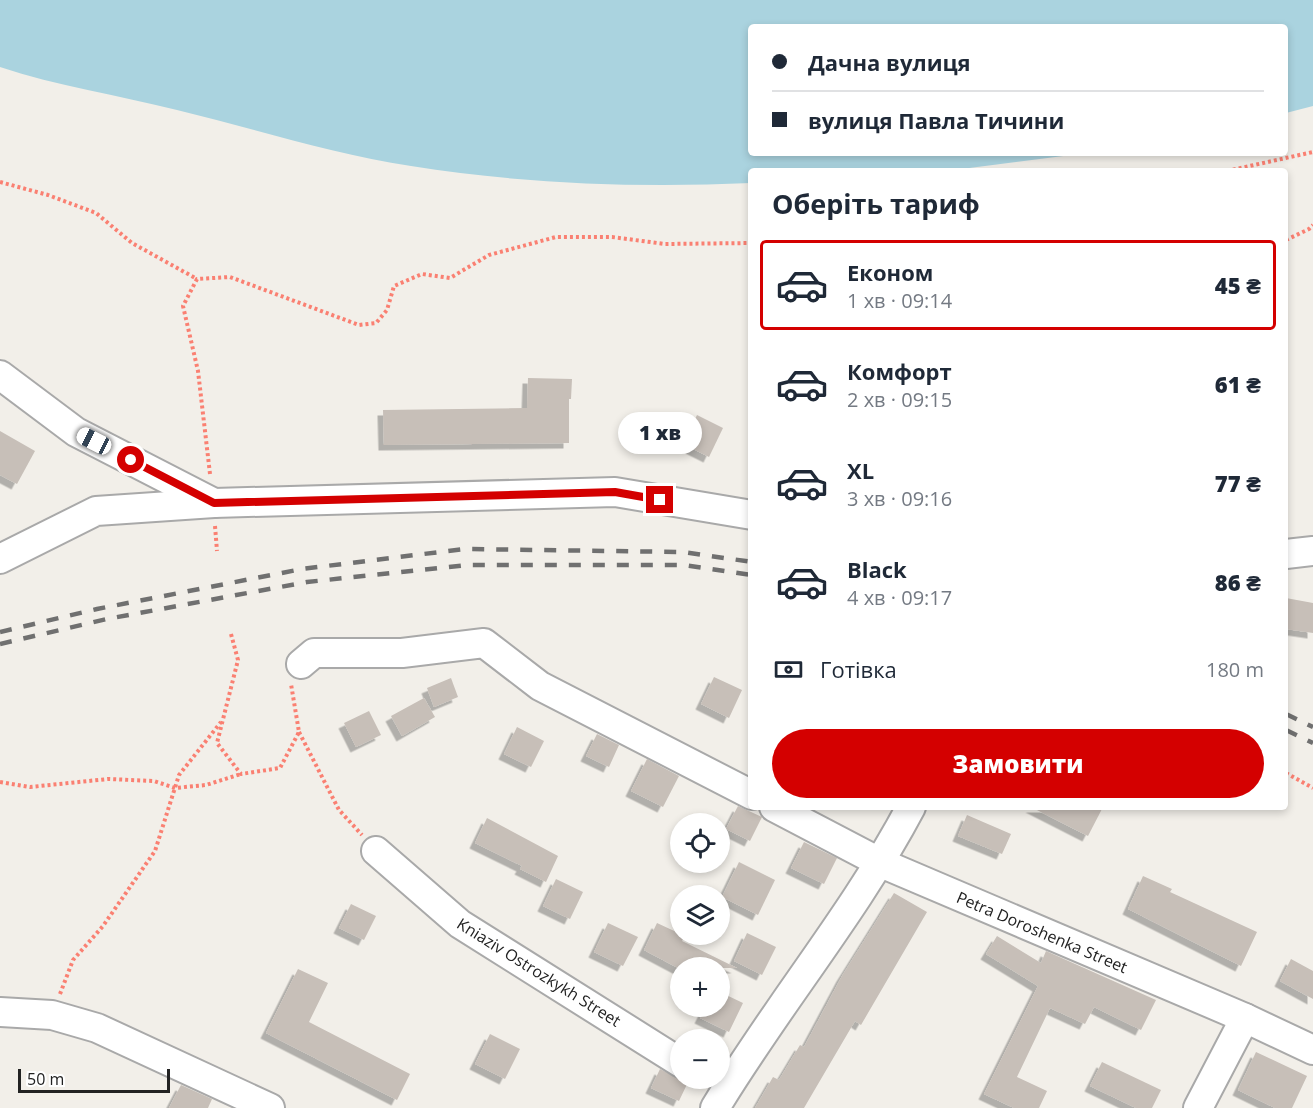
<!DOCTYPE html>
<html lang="uk">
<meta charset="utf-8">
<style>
:root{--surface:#fff;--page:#f6f6f7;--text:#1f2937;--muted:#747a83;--line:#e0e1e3;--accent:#d40000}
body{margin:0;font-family:"Open Sans",sans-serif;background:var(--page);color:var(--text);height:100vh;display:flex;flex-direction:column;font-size:22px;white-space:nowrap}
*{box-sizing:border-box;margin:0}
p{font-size:20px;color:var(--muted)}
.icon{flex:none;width:33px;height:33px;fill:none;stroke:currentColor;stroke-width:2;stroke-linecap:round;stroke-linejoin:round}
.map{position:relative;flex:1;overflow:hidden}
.side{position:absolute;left:748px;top:168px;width:540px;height:642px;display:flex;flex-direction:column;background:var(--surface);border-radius:6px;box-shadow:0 3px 9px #0003}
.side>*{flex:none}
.top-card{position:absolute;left:748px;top:24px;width:540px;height:132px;border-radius:6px;box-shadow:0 3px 9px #0003;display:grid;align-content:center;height:132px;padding:0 24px;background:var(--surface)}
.controls{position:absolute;left:670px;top:813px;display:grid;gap:12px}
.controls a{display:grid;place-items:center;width:60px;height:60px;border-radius:50%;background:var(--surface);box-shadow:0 3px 9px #0003;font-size:30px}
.scale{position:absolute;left:18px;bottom:15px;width:152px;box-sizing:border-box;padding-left:6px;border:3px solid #222;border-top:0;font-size:16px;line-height:21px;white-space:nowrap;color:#222;-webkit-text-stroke:4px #fff;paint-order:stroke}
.end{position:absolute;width:27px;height:27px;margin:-14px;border:8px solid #d40000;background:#fff;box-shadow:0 0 0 3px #fff}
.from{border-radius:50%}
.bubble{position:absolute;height:42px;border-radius:21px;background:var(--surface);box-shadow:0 3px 9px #0003;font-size:20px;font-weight:800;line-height:42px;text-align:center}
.car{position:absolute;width:18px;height:36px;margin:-18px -9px;border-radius:8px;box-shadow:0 0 4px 2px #0007;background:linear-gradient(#fff 24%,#345 0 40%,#fff 0 76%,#345 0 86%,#fff 0)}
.top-card b{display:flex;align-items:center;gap:21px;height:57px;font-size:22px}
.top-card b+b{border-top:2px solid var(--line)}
.top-card i{width:15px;height:15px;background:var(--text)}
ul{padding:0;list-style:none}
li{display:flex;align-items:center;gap:18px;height:90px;margin:0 12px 9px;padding:0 12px;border:3px solid transparent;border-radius:6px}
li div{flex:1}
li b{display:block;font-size:22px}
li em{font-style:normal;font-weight:800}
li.active{border-color:var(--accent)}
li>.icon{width:54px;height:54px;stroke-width:1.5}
h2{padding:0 24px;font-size:27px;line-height:72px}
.pay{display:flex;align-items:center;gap:15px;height:66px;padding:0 24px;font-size:22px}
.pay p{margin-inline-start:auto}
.cta{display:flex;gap:12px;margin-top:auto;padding:12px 24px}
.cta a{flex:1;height:69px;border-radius:36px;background:var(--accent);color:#fff;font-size:24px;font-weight:800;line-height:69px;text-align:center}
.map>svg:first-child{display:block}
.water{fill:#aad3df}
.building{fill:#c7bfb8;filter:url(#shadow)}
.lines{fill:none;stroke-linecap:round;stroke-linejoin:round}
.minor-casing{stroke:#a9a9a9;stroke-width:32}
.path{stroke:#fa8072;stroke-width:4;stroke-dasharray:3 3;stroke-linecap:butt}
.minor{stroke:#fff;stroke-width:28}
.rail{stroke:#707070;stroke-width:4.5;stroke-dasharray:12 12;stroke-linecap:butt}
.route{stroke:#d40000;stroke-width:8}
.labels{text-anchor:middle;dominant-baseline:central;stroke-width:6;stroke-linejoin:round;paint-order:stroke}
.street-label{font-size:16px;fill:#222;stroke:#fff}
</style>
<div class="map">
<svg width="1313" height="1108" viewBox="0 0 1313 1108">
<defs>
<filter id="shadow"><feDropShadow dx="-5.5" dy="5.5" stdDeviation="0" flood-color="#0004"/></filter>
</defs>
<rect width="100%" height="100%" fill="#f2efe9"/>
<!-- water -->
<path class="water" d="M0,0H1313V106L1286,113V27H752V153H1087L946,171H752L751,183C639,188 523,184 411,166C332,154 255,129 177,110C118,95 57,86 0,67Z"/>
<!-- building -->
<g class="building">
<polygon points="528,378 572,379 571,399 569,399 569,443 384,445 383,410 527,408"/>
<polygon points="697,415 723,428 709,457 683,444"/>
<polygon points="0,431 35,451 17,484 0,475"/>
<polygon points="1286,598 1313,603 1313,633 1286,629"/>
<polygon points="714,677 742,690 729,718 701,704"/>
<polygon points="451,678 458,697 434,707 427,688"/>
<polygon points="424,698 435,717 402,736 391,716"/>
<polygon points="369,711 381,735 356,747 344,723"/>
<polygon points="517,727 544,741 531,767 504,754"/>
<polygon points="597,734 619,745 609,767 586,756"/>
<polygon points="647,759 679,776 663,807 631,791"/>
<polygon points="738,806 762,817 750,841 726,829"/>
<polygon points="1031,807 1103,807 1088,836"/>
<polygon points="967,815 1011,834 1002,854 958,836"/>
<polygon points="487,818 558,856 546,882 520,869 522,866 475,843"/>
<polygon points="804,842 837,858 824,884 791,868"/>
<polygon points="739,862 775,880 758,915 722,897"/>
<polygon points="1143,876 1172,889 1170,892 1257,932 1241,966 1128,909"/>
<polygon points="556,879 583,892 570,919 543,906"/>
<polygon points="894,893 927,912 861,1025 855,1021 804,1108 755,1108 773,1077 779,1080 800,1045 804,1047 842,976"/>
<polygon points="351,904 376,916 364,940 339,928"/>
<polygon points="608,923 638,937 623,966 594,952"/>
<polygon points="657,923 685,936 682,941 737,968 678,968 644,950"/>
<polygon points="747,933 776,947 762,975 734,961"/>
<polygon points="997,936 1041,963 1046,951 1156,1000 1141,1030 1094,1007 1085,1024 1050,1008 1017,1077 1047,1091 1039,1108 1014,1108 984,1094 1038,986 986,954"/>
<polygon points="1291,959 1313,971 1313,999 1280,981"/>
<polygon points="298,969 328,983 309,1022 410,1074 397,1100 266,1033"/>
<polygon points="720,992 743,1003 729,1032 700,1018 706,1006 720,1006"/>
<polygon points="490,1034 520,1049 505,1079 475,1064"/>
<polygon points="1256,1052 1307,1076 1292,1108 1275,1108 1238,1090"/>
<polygon points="1102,1062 1161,1090 1152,1108 1136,1108 1090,1086"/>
<polygon points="660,1069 680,1079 690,1078 679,1101 651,1088"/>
<polygon points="181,1085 212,1099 208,1108 169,1108"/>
</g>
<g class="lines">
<defs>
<g id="minor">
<polyline points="0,375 76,432 214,503"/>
<polyline points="1286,554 1313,551"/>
<polyline points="0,559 96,511 214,503 615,492 752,515"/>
<polyline points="301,664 314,653 402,653 484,643 540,686 752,795"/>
<polyline points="774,807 881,863 1245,1018 1313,1050"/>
<polyline points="376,851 460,924 681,1063"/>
<polyline points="0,1012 52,1015 97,1028 270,1108"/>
<path d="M715,1108C777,1005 855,913 911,807"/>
<polyline points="1198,1108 1245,1018"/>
</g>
</defs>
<!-- minor casing -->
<use href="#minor" class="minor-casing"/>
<!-- path -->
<g class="path">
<polyline points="1227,171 1313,152"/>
<polyline points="0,182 48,195 96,213 132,243 197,279"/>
<polyline points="1286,240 1309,229 1313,225"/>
<polyline points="210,474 198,371 183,306 197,279 230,277 359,325 376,323 387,310 394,286 422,274 450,278 489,255 556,237 612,237 665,244 752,243"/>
<polyline points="215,526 217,551"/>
<polyline points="231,634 238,660 217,743 241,774 280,768 299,732 291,684"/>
<polyline points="299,732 339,810 362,835"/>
<polyline points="1286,773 1313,788"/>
<polyline points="0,782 30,787 108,779 154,781 175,788 206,785 241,774"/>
<polyline points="60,994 73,960 103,926 155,851 179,775 221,722"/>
</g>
<!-- minor -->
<use href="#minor" class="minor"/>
<!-- rail -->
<g class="rail">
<polyline points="0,632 97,609 302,569 464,549 683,552 752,562"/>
<polyline points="0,644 107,619 307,582 468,565 684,565 752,575"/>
<polyline points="1286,714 1313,727"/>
<polyline points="1286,730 1313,743"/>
</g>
</g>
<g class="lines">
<!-- route -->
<polyline class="route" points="131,460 214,503 615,492 660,500"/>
</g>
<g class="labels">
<!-- street labels -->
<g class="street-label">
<text transform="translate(1042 932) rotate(23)">Petra Doroshenka Street</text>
<text transform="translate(539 972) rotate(32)">Kniaziv Ostrozkykh Street</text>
</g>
</g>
</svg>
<div class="controls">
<a><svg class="icon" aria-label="locate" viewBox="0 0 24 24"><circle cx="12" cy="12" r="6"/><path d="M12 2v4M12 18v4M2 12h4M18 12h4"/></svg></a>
<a><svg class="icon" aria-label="layers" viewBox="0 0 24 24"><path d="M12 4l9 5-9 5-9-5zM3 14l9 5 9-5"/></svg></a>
<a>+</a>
<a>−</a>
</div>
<div class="scale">50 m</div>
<i class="end from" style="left:131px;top:460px"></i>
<i class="end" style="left:660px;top:500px"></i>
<div class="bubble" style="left:618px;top:412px;width:84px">1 хв</div>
<i class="car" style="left:94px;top:441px;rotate:297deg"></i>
<div class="top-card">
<b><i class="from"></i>Дачна вулиця</b>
<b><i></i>вулиця Павла Тичини</b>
</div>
<section class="side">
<h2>Оберіть тариф</h2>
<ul>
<li class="active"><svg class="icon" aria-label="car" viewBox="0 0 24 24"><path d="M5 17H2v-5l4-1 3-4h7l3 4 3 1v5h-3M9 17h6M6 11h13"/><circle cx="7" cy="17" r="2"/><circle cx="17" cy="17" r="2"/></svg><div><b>Економ</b><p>1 хв · 09:14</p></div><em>45 ₴</em></li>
<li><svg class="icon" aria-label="car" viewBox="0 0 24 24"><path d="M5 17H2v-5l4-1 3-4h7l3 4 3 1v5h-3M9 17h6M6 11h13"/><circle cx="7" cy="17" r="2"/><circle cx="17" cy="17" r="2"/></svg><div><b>Комфорт</b><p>2 хв · 09:15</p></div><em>61 ₴</em></li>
<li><svg class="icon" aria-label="car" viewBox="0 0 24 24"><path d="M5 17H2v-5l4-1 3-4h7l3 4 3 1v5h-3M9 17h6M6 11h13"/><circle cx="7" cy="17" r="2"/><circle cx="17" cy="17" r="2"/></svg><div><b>XL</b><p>3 хв · 09:16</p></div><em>77 ₴</em></li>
<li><svg class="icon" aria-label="car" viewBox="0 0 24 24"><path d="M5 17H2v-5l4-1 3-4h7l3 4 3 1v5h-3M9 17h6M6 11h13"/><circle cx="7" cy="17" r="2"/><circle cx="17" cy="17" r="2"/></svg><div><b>Black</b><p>4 хв · 09:17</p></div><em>86 ₴</em></li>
</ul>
<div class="pay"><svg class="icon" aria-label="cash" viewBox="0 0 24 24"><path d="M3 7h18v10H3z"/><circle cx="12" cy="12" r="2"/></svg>Готівка<p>180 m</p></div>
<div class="cta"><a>Замовити</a></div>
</section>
</div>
